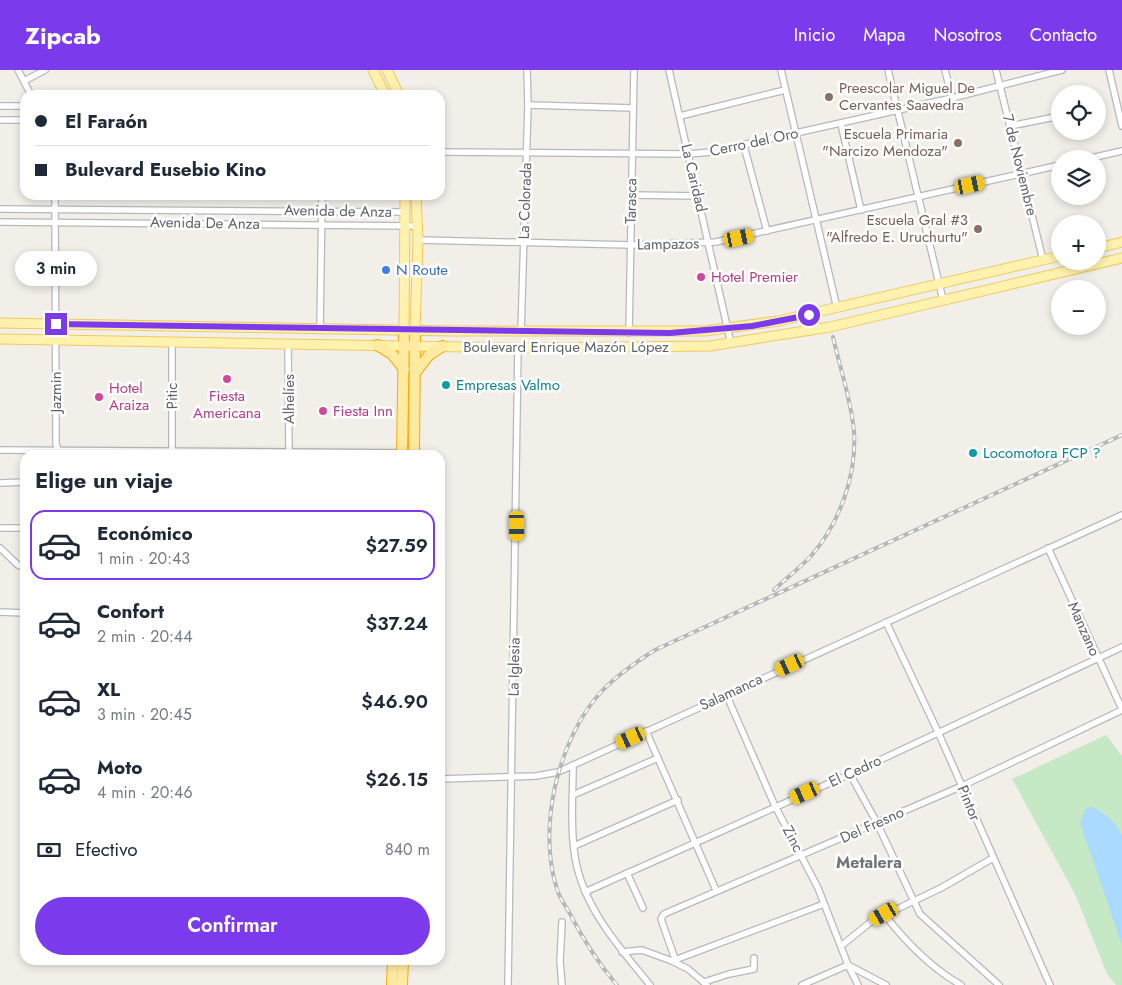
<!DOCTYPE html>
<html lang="es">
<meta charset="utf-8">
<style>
:root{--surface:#fff;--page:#f2f2f3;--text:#1f2937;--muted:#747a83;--line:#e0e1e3;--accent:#7c3aed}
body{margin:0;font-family:Jost,sans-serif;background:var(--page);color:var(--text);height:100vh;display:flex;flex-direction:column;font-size:19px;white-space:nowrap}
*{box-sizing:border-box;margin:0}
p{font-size:16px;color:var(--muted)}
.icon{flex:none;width:28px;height:28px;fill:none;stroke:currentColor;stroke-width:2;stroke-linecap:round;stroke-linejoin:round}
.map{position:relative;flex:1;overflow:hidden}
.side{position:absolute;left:20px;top:380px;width:425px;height:515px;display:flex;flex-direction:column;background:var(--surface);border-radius:15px;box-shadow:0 2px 8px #0003}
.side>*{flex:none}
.banner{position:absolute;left:20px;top:20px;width:425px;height:110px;border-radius:15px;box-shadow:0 2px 8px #0003;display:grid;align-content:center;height:110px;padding:0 15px;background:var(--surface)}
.fabs{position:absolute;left:1051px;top:15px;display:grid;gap:10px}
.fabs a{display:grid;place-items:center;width:55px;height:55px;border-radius:50%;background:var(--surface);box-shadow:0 2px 8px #0003;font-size:25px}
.end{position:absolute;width:22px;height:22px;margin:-11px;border:6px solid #7c3aed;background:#fff;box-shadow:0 0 0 2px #fff}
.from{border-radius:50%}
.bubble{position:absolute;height:35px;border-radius:18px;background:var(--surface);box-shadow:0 2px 8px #0003;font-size:16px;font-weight:600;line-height:35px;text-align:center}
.car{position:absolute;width:15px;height:30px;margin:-15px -8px;border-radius:6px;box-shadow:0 0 4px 1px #0007;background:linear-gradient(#f5c518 24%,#345 0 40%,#f5c518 0 76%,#345 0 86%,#f5c518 0)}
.banner b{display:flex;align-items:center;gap:18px;height:48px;font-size:19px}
.banner b+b{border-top:1px solid var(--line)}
.banner i{width:12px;height:12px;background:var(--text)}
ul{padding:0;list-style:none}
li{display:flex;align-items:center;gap:15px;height:70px;margin:0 10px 8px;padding:0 5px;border:2px solid transparent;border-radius:15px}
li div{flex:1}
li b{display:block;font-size:19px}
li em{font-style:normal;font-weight:600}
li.selected{border-color:var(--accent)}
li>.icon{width:45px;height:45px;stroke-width:1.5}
h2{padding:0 15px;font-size:22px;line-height:60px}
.pay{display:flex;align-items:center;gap:12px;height:55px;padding:0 15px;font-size:19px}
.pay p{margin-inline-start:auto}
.cta{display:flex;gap:10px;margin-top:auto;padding:10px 15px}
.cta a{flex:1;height:58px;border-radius:30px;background:var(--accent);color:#fff;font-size:20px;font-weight:600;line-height:58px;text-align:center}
header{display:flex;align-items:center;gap:30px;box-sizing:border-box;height:70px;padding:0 25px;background:var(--accent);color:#fff}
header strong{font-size:24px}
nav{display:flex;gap:28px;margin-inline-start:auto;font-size:18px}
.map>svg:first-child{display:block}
.green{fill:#c5e8c5}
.water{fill:#aadaff}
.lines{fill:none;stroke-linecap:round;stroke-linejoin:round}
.minor-casing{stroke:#b5b8bc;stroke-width:8}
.primary-casing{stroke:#f2c960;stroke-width:11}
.trunk-casing{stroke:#f9ab00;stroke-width:12}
.minor{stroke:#fff;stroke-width:5.5}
.primary{stroke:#fff2af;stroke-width:9}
.trunk{stroke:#feeaa1;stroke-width:10}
.rail-casing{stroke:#b6b7b8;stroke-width:4}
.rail{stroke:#fff;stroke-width:2;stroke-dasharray:5.5;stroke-linecap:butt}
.route{stroke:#7c3aed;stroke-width:6}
.education-dot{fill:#8d6e63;stroke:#fff;stroke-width:2}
.shop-dot{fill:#3f7fe0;stroke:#fff;stroke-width:2}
.hotel-dot{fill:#d1479c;stroke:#fff;stroke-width:2}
.culture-dot{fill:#0f9aa8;stroke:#fff;stroke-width:2}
.labels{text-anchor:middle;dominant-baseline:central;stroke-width:5;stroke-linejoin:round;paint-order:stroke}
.education-label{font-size:15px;fill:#785e54;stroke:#fff;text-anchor:end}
.street-label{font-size:15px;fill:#5f6368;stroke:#fff}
.shop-label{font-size:15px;fill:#366cbe;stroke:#fff;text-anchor:start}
.hotel-label{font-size:15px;fill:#b23c85;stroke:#fff;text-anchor:start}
.culture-label{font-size:15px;fill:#0d838f;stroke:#fff;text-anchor:start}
.neighbourhood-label{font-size:16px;font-weight:bold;fill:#70757a;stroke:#fff}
</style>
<header>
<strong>Zipcab</strong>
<nav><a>Inicio</a><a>Mapa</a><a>Nosotros</a><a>Contacto</a></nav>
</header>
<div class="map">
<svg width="1122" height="915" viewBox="0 0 1122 915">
<rect width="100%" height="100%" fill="#f1efe8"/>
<!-- green -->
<polygon class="green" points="1106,665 1122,686 1122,915 1116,915 1107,904 1075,824 1012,709"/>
<!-- water -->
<path class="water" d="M1091,737C1104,741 1117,753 1122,766V875L1080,753L1085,739Z"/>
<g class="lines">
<defs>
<g id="minor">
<polyline points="18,0 31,25"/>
<polyline points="669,0 731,274"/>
<polyline points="781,0 837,238"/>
<polyline points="888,0 943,230"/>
<polyline points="945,0 952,28"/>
<polyline points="996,0 1043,190"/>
<polyline points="1109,0 1122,56"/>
<polyline points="24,11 45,0"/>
<polyline points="528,35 633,38"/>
<polyline points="0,36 25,36"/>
<polyline points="680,46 785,20"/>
<polyline points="0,50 25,50"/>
<polyline points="841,54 861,140"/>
<polyline points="1010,56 1060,46"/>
<polyline points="744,76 767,161"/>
<polyline points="440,82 689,84 711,82 952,28 1062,0"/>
<polyline points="1087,89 1122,81"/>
<polyline points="55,125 56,374 60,385"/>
<polyline points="631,125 699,126"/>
<polyline points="0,139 406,142"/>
<polyline points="0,152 411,156"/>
<polyline points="418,170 631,175 716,172 1060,95"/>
<polyline points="320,259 322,125"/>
<polyline points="521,262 528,35 527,0"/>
<polyline points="629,263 634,0"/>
<polyline points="172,271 172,382"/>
<polyline points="288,273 289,385"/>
<polyline points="0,380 414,383"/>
<polyline points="0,413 25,412"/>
<polyline points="0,458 25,458"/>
<polyline points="0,478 18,495 25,498"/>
<polyline points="1048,478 1122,639"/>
<polyline points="0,542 25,543"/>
<polyline points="886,552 938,662 1050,915"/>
<polyline points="726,624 775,736 818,818 848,895 858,915"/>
<polyline points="646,661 716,820"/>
<path d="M573,695C573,725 570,758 575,787C583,837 619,877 650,915"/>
<polyline points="850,704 877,753 920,844 999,915"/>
<polyline points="440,709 536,706 558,702 1122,445"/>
<polyline points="573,725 658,688"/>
<polyline points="574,776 678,730"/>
<polyline points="627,803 643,838"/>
<polyline points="585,822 850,704 1122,577"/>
<path d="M884,844C905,871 931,898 961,915"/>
<polyline points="562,852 560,891 562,915"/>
<polyline points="841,876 872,851 941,818 993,788"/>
<polyline points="622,882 642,880 672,891 824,834"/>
<polyline points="675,889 661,849 664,844 962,716 1122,640"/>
<polyline points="672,891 688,899 707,915"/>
<polyline points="704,912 729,904 754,899 754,888"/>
<polyline points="508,915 518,278"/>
<polyline points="802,915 848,895 886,915"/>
</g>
<g id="primary">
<polyline points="373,0 385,25"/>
<polyline points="387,0 399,25"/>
<polyline points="1098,178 1122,172"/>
<polyline points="0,253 451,261 705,261 778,251 1060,186"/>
<polyline points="404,260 405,125"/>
<polyline points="415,260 418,170 416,125"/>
<polyline points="0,269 518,278 710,276 830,257 1122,188"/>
</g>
<g id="trunk">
<polyline points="377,275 392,284 404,299"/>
<polyline points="415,303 429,285 443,276"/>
<polyline points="402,385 404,260"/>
<polyline points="414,385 415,260"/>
<polyline points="392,915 393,890"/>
<polyline points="402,915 403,890"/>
</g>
</defs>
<!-- minor casing -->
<use href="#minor" class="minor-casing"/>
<!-- primary casing -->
<use href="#primary" class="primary-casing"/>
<!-- trunk casing -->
<use href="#trunk" class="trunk-casing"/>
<!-- minor -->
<use href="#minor" class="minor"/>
<!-- primary -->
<use href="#primary" class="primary"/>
<!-- trunk -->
<use href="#trunk" class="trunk"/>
<defs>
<g id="rail">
<path d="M774,520C786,508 800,498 811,486C840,453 857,404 854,361C851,330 840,298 833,267"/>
<path d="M617,915C597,892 583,869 569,842C565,835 559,827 557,819C537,758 558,669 601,622C616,606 636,592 655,580L1122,365"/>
</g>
</defs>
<!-- rail casing -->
<use href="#rail" class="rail-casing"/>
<!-- rail -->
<use href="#rail" class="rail"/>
</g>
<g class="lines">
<!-- route -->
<polyline class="route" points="56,254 670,263 752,256 809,245"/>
</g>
<!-- markers -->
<g class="education-dot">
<circle cx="829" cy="27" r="5"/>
<circle cx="958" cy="73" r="5"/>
<circle cx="978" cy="159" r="5"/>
</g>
<circle class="shop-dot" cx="386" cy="200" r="5"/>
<g class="hotel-dot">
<circle cx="701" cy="207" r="5"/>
<circle cx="227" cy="309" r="5"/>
<circle cx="99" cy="327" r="5"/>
<circle cx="323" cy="341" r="5"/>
</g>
<g class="culture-dot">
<circle cx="446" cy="315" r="5"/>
<circle cx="973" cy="383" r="5"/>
</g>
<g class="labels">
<!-- education labels -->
<g class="education-label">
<text x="839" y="18" text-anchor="start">Preescolar Miguel De<tspan x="839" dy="17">Cervantes Saavedra</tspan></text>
<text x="948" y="64">Escuela Primaria<tspan x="948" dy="17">"Narcizo Mendoza"</tspan></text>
<text x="968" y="150">Escuela Gral #3<tspan x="968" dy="17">"Alfredo E. Uruchurtu"</tspan></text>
</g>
<!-- street labels -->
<g class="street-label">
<text transform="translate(754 72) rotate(-12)">Cerro del Oro</text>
<text transform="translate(1020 95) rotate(76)">7 de Noviembre</text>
<text transform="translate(694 108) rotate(77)">La Caridad</text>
<text transform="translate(525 131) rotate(-88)">La Colorada</text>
<text transform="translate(631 131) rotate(-89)">Tarasca</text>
<text transform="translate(338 141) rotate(1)">Avenida de Anza</text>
<text transform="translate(205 153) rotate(1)">Avenida De Anza</text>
<text transform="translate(668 174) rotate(-1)">Lampazos</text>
<text x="566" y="277">Boulevard Enrique Mazón López</text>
<text transform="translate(56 322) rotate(-90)">Jazmin</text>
<text transform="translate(172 326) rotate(-91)">Pitic</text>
<text transform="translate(289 329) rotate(-90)">Alhelíes</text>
<text transform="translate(1084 559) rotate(66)">Manzano</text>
<text transform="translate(514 597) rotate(-89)">La Iglesia</text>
<text transform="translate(731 622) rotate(-25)">Salamanca</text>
<text transform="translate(855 701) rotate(-25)">El Cedro</text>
<text transform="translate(969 733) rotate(67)">Pintor</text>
<text transform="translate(872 755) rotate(-24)">Del Fresno</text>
<text transform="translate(793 769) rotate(62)">Zinc</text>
</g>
<!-- shop labels -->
<g class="shop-label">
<text x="396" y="200">N Route</text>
</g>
<!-- hotel labels -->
<g class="hotel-label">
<text x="711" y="207">Hotel Premier</text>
<text x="109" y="318">Hotel<tspan x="109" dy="17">Araiza</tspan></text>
<text x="227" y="326" text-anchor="middle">Fiesta<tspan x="227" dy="17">Americana</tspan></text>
<text x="333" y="341">Fiesta Inn</text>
</g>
<!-- culture labels -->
<g class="culture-label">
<text x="456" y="315">Empresas Valmo</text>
<text x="983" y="383">Locomotora FCP ?</text>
</g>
<!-- neighbourhood labels -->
<g class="neighbourhood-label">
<text x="869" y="792">Metalera</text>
</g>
</g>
</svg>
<div class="fabs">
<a><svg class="icon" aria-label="locate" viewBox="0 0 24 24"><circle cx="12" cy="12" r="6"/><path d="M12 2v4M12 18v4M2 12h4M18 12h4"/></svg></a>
<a><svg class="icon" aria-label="layers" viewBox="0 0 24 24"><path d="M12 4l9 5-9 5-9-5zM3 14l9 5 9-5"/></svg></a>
<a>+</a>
<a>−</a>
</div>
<i class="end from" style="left:809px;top:245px"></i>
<i class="end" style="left:56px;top:254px"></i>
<div class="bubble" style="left:15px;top:181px;width:82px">3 min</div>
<i class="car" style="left:970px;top:115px;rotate:78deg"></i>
<i class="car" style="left:739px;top:168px;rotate:78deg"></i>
<i class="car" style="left:517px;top:456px;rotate:179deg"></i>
<i class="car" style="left:790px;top:595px;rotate:245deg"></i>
<i class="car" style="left:631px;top:668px;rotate:245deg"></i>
<i class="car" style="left:805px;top:723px;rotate:246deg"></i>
<i class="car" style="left:884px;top:844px;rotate:240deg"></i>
<div class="banner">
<b><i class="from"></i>El Faraón</b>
<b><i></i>Bulevard Eusebio Kino</b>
</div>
<section class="side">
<h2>Elige un viaje</h2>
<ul>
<li class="selected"><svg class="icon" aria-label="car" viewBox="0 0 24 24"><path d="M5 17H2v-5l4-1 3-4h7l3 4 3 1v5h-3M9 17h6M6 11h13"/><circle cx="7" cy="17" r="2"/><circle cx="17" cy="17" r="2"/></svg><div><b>Económico</b><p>1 min · 20:43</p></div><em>$27.59</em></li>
<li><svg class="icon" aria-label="car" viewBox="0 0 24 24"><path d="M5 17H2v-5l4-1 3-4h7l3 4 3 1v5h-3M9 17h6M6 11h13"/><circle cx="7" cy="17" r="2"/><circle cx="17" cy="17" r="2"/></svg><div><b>Confort</b><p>2 min · 20:44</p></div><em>$37.24</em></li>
<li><svg class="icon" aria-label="car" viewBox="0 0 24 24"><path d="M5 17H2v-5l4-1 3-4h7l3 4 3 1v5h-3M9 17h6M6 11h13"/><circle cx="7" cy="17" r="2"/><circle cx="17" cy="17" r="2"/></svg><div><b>XL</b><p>3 min · 20:45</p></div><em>$46.90</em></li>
<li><svg class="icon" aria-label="car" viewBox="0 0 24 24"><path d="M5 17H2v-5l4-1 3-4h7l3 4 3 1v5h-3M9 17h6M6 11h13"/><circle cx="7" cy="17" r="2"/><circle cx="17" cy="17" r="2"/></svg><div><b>Moto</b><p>4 min · 20:46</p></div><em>$26.15</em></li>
</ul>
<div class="pay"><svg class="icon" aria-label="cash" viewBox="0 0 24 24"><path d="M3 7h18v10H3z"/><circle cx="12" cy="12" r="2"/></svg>Efectivo<p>840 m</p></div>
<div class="cta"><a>Confirmar</a></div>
</section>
</div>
